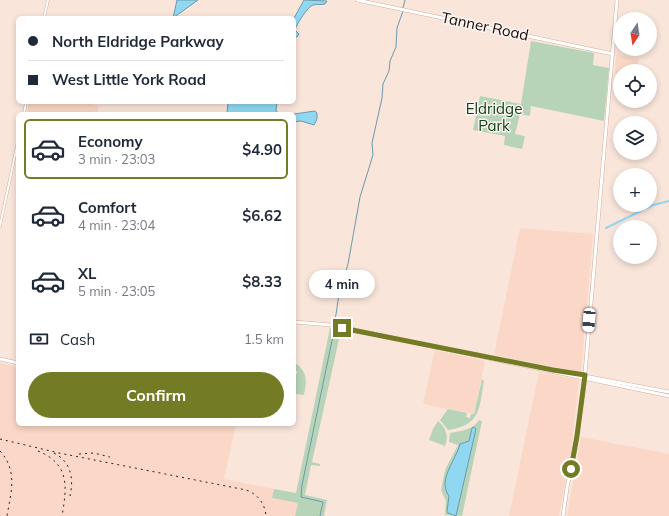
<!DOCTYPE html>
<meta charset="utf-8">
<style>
:root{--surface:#fff;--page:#f6f6f7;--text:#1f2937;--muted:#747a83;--line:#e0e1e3;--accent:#747b25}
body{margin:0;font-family:Mulish,sans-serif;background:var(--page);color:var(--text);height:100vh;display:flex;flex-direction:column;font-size:15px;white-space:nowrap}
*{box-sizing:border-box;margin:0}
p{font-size:13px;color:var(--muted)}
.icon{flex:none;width:22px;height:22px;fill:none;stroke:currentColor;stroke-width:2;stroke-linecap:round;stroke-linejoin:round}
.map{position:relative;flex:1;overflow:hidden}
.sheet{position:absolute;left:16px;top:112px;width:280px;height:314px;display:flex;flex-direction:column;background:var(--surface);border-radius:6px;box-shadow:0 2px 6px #0003}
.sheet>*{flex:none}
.hud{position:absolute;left:16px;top:16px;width:280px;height:88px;border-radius:6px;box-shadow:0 2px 6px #0003;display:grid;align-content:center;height:88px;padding:0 12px;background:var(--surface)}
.needle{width:26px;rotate:192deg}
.controls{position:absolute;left:613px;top:12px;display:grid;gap:8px}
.controls a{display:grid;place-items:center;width:44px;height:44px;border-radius:50%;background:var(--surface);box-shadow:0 2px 6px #0003;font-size:20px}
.end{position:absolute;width:18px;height:18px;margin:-9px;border:5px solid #747b25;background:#fff;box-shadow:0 0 0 2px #fff}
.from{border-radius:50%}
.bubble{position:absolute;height:28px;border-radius:14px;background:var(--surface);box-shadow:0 2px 6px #0003;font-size:13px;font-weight:700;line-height:28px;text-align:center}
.car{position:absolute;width:12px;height:24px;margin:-12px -6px;border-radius:5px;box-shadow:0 0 3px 1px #0007;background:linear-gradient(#fff 24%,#345 0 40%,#fff 0 76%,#345 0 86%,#fff 0)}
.hud b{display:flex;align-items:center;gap:14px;height:38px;font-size:15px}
.hud b+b{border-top:1px solid var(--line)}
.hud i{width:10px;height:10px;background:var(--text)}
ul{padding:7px 0 0;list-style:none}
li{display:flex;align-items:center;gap:12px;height:60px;margin:0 8px 6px;padding:0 4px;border:2px solid transparent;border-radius:6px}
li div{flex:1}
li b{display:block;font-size:15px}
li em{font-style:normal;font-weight:700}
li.active{border-color:var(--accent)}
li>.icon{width:36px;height:36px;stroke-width:1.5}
.pay{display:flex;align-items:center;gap:10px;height:44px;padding:0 12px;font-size:15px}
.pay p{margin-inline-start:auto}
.action{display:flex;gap:8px;margin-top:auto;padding:8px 12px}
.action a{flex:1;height:46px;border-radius:24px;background:var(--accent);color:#fff;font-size:16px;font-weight:700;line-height:46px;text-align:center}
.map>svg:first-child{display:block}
.built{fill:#fad7c6}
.green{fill:#b7d4b8}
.water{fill:#90d8f2;stroke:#6b9aab}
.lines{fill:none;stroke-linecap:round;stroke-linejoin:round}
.stream{stroke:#6b9aab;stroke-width:1}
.canal{stroke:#90d8f2;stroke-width:2}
.minor-casing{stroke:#d2af9f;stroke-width:3}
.major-casing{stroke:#d2af9f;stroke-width:4}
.minor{stroke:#fff;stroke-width:2}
.major{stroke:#fff;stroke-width:3}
.rail{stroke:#2c1f1a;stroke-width:1;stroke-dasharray:2 4;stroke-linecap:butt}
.route{stroke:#747b25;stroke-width:5}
.labels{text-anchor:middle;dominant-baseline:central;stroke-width:3;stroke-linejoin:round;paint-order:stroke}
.street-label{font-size:15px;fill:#150905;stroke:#fdf5f2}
.park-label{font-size:15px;fill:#0e4117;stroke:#fdf5f2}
</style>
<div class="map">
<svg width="669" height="516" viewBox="0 0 669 516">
<rect width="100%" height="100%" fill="#fae5da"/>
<!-- built -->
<g class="built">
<polygon points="616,54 639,59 637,71 620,71 620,75 615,74"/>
<polygon points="29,102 83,102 99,106 97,114 27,114"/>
<polygon points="520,228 593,234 581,372 494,355"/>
<polygon points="435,350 485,361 474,414 423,404"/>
<polygon points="0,363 18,367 18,424 236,424 224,479 274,489 272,498 298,503 295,516 0,516"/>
<polygon points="539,372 579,380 571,451 559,516 509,516"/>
<polygon points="581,437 669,454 669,516 567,516"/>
</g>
<!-- green -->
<g class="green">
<polygon points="531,41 594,53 593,65 609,68 604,121 531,106 530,116 520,114 515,134 525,136 522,149 504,145 505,136 473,130 480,96 521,104"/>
<polygon points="330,328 341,330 312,462 320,464 320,466 311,465 305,495 327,500 324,516 295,516 298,503 272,498 274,489 296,493"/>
<path d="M294,363C308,370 307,382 304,395L296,394L294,395V374L298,373L294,367Z"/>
<path d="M482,379L484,381C479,409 481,425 448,430L440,420L448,409L467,413L466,417L470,418L471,414H474Z"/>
<path d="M479,420L482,421L462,516L445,515L446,501L441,490L444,475L446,468L458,445L449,442L450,433C460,431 473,430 479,420Z"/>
<path d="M438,421C446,428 449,436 445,446L429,440L433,429Z"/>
</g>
<!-- water -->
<g class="water">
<polygon points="177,0 198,0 173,18"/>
<path d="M304,0L327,1L325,4C321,5 316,4 313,5C308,6 296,25 295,30L299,34L297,37H294V18Z"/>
<polygon points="228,102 277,102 276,111 280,114 257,114 256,113 227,114"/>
<polygon points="315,111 317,113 317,119 314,125 301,121 294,122 294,114"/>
<path d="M474,427L476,429L456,516L448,513L447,511L449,496C437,480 456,460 460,444L469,441L472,428Z"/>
</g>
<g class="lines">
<!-- stream -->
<g class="stream">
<polyline points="403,8 405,0"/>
<polyline points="335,321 339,294 348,264 360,197 373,155 372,143 382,98 383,84 389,71 390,61 396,47 397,28 403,11"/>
<polyline points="320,516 323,502 301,497 302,485 334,331"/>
</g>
<!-- canal -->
<polyline class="canal" points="606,228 653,205 669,201"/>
<defs>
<g id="minor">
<polyline points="44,18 48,0"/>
<polyline points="24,114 26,102"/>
<polyline points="0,226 18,141"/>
</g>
<g id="major">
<polyline points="357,0 613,54"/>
<polyline points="294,322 331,325 669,396"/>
<polyline points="0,359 18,363"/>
<polyline points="558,371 669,392"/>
<polyline points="563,516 567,488 577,436 584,385 617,0"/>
</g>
</defs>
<!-- minor casing -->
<use href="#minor" class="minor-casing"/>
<!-- major casing -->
<use href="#major" class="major-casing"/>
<!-- minor -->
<use href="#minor" class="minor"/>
<!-- major -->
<use href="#major" class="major"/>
<!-- rail -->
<g class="rail">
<path d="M0,439L59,453L246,490C258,494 265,504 266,516"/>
<path d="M0,451C18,471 11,492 7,516"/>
<path d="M38,451C70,464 67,487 62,516"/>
<path d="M54,453C71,462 74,478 70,496"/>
<polyline points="79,454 94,453 110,457"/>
</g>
</g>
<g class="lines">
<!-- route -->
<polyline class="route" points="342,328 553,370 585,375 577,436 571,469"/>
</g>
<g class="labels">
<!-- street labels -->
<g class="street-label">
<text transform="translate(485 26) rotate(12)">Tanner Road</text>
</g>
<!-- park labels -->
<g class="park-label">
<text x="494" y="108">Eldridge<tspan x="494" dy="17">Park</tspan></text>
</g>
</g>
</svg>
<div class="controls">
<a><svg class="needle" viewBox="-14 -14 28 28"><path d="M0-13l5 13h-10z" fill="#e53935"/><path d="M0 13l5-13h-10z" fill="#747a83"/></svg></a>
<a><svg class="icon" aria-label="locate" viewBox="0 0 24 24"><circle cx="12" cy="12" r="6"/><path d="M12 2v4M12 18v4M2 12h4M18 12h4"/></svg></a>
<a><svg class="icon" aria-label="layers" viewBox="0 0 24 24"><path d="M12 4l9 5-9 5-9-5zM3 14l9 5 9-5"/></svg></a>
<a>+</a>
<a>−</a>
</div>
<i class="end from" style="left:571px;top:469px"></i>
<i class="end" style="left:342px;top:328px"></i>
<div class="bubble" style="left:309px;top:270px;width:66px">4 min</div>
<i class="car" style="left:589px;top:320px;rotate:185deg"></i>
<div class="hud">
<b><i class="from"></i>North Eldridge Parkway</b>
<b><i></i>West Little York Road</b>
</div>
<section class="sheet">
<ul>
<li class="active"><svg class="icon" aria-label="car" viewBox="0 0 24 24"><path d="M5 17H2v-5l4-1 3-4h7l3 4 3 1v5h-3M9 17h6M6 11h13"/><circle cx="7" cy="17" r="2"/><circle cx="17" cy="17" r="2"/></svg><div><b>Economy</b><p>3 min · 23:03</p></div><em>$4.90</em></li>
<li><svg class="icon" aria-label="car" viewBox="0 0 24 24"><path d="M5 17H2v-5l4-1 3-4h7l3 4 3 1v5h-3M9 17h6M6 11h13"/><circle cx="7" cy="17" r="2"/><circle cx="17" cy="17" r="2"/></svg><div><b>Comfort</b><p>4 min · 23:04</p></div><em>$6.62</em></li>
<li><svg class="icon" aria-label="car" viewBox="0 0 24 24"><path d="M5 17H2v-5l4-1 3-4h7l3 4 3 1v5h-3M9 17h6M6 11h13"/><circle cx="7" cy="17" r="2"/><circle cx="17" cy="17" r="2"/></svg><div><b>XL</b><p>5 min · 23:05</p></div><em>$8.33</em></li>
</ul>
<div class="pay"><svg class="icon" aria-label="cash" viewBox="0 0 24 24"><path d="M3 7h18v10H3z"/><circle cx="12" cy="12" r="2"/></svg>Cash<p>1.5 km</p></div>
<div class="action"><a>Confirm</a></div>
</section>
</div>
